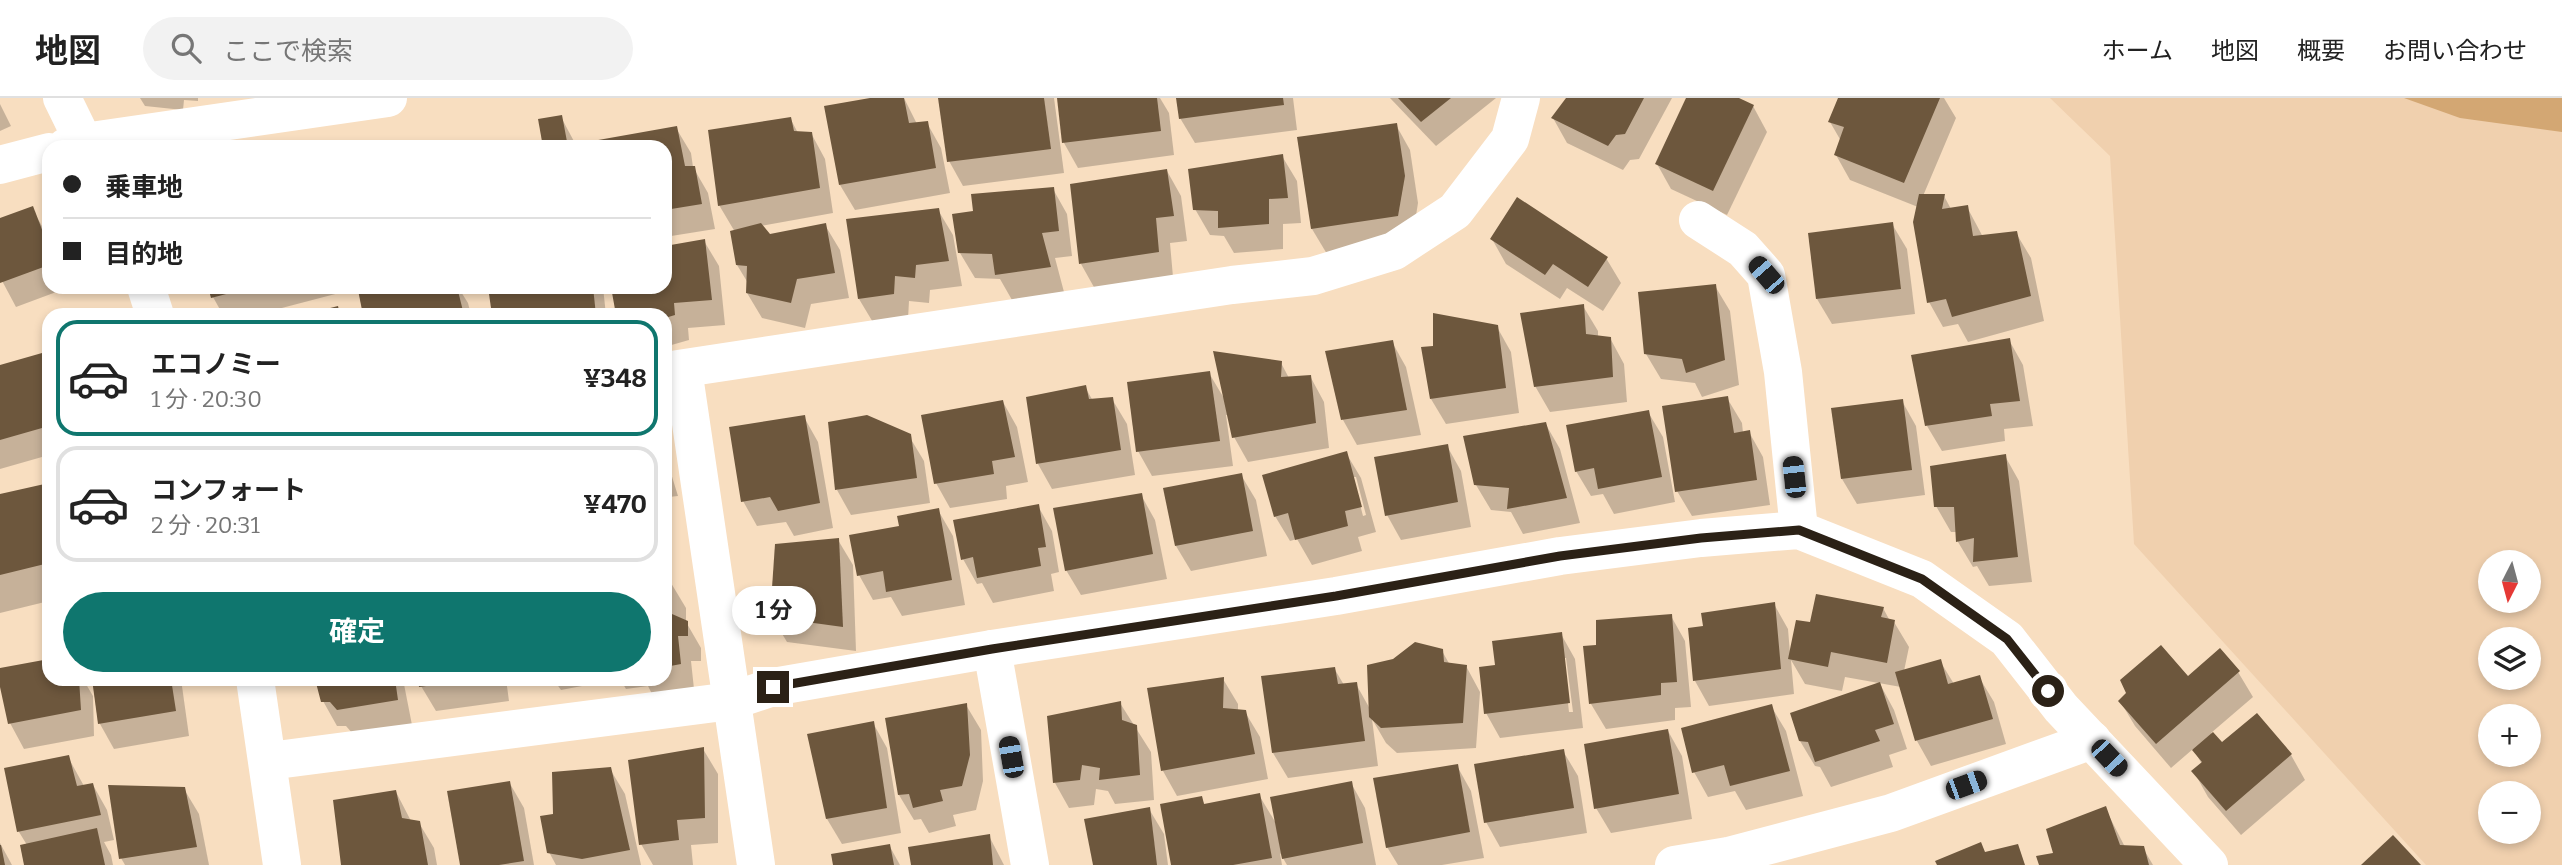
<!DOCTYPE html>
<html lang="ja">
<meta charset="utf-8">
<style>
:root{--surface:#fff;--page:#f2f2f2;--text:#222;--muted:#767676;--line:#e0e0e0;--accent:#0f766e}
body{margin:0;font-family:Bitter,"Noto Sans JP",serif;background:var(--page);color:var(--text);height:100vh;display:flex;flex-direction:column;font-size:26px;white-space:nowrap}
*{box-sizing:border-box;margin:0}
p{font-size:23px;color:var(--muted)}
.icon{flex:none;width:38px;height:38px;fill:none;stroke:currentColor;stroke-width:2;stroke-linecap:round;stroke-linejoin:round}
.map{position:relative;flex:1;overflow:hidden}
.details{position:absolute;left:42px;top:210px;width:630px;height:378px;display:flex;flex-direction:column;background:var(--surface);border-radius:21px;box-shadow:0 4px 10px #0003}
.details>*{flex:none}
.hud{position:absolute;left:42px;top:42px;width:630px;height:154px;border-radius:21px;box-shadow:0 4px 10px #0003;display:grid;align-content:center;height:154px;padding:0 21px;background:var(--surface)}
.needle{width:46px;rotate:186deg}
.controls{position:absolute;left:2478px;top:452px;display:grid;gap:14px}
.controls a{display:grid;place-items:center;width:63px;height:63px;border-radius:50%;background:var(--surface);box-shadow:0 4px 10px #0003;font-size:35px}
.end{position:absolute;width:32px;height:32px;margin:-16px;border:9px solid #2b2116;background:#fff;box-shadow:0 0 0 4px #fff}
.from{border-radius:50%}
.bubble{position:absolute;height:49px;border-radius:24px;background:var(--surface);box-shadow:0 4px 10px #0003;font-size:23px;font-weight:700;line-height:49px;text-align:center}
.car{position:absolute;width:21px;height:42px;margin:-21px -10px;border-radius:9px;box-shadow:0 0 5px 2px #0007;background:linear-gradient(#222 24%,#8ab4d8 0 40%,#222 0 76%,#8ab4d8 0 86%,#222 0)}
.hud b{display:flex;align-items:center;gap:24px;height:66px;font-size:26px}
.hud b+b{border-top:2px solid var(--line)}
.hud i{width:18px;height:18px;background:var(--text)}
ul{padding:12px 0 0;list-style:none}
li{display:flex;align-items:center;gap:21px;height:116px;margin:0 14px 10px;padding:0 7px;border:4px solid var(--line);border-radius:21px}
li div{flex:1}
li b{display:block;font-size:26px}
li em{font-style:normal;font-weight:700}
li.on{border-color:var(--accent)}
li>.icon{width:63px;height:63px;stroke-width:1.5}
.button{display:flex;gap:14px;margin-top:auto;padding:14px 21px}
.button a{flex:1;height:80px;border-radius:42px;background:var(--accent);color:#fff;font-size:28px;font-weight:700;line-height:80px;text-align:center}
header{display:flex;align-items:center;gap:42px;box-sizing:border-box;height:98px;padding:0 35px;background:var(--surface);border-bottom:2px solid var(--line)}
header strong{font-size:33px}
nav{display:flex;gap:38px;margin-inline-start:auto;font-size:24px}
.search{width:490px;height:63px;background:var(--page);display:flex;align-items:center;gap:18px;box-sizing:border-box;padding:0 24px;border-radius:38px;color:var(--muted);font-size:26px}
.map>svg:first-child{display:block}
.built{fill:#f0d0ae;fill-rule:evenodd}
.green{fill:#d3a773}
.shadow{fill:#0003;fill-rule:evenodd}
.building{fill:#6d573d}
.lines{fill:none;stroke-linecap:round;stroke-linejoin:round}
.minor{stroke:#fff;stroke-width:38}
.tertiary{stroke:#fff;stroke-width:38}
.route{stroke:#2b2116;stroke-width:9}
</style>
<header>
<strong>地図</strong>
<div class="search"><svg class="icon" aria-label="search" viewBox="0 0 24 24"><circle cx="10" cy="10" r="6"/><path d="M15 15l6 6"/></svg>ここで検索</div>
<nav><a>ホーム</a><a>地図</a><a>概要</a><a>お問い合わせ</a></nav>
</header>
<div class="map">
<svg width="2562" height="767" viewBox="0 0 2562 767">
<rect width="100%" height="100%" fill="#f8dec0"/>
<!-- built -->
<path class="built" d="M2050,0H2562V767H2426L2134,446L2110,58ZM2490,464H2529V502H2490ZM2490,541H2529V579H2490ZM2490,618H2529V656H2490ZM2490,695H2529V733H2490Z"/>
<!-- green -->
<polygon class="green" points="2404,0 2562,0 2562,34 2460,20"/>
<!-- shadow -->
<g class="shadow">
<polygon points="140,0 198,0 198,3 184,2 183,12 145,8"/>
<polygon points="880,0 904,0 917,26 927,25 941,50 950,95 855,112 840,87"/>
<polygon points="940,0 1054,0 1064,75 963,88 949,63"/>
<polygon points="1059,0 1160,0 1169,15 1174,57 1078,70 1064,45"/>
<polygon points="1178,0 1293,0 1297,32 1195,45 1180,20"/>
<polygon points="1390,0 1496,0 1436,48"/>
<polygon points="1568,0 1672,0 1639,61 1630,62 1623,72 1567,45 1553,20"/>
<polygon points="1688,0 1735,0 1753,8 1767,34 1727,117 1671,91 1657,66"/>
<polygon points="1840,0 1944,0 1956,20 1923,98 1944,98 1951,111 1967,109 1983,139 2016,135 2031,160 2044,223 1968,244 1958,226 1943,229 1929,204 1918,109 1850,82 1836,57 1841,43 1830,24"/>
<polygon points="0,6 11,28 0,33"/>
<polygon points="561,19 577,49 545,49"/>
<polygon points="790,20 798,35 811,35 825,61 833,115 761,128 769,138 825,127 840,152 849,200 811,206 805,230 762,220 747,195 748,185 737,167 735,134 719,107"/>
<polygon points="1396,27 1410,52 1418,105 1412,143 1327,156 1312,131 1299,41"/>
<polygon points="676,30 691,55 693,69 708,95 715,131 665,139 665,49 590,49"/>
<polygon points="1282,58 1297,83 1301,125 1283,126 1283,151 1234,155 1224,138 1210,137 1195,111"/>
<polygon points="1167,73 1181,98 1187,143 1170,145 1173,179 1095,191 1081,166"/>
<polygon points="1053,91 1067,116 1072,158 1055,160 1064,194 1012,202 1000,181 975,180 960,155 974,115"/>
<polygon points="32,110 49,141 49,189 67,190 16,209 0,179 0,122"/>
<polygon points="938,112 953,137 962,188 930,192 929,205 909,203 908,221 874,226 859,201"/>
<polygon points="1892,126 1907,151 1915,216 1832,226 1817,201"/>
<polygon points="1492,141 1606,160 1621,185 1603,213 1567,190 1560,201 1506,166"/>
<polygon points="704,143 719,168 725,227 688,230 689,242 668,248 672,259 665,260 665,217 617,217 613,189 665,189 665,149"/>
<polygon points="1715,188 1730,213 1739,287 1702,299 1695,285 1661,281 1646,256"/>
<polygon points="210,189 342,189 343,194 255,217 223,217 213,199"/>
<polygon points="359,189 458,189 468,205 471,217 365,217"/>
<polygon points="490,189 603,189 606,217 494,217"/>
<polygon points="1583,208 1598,233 1598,239 1610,240 1624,266 1627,304 1550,314 1535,288"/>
<polygon points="1497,229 1511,254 1519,315 1446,326 1431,301"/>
<polygon points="2009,242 2023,267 2033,328 2004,331 2005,343 1942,353 1927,328"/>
<polygon points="1392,244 1406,269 1421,337 1357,347 1343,322 1327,255"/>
<polygon points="49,255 49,357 0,371 0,269"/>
<polygon points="1281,265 1289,280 1310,278 1324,304 1329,350 1248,364 1234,339 1229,317 1226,317 1233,368 1152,378 1138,353 1209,275 1225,302"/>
<polygon points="1085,289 1093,303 1112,301 1127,326 1135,377 1052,391 1038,366"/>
<polygon points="1727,300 1742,325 1743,335 1749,334 1763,359 1770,407 1692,418 1677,393"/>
<polygon points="1902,303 1916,328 1925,397 1857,406 1842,381"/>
<polygon points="1003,304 1017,329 1028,384 1006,388 1007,401 950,410 936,385"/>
<polygon points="1648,314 1663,339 1675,404 1614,416 1603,396 1591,398 1576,373"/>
<polygon points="804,319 818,344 833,430 794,438 786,424 757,428 743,403"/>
<polygon points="1545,325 1560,351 1580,425 1523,436 1511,414 1491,412 1476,387"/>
<polygon points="909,338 924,363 930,405 851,417 837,392"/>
<polygon points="1447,348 1461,373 1471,429 1401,442 1387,417"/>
<path d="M1346,355L1361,380L1376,434L1358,439L1362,453L1312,467L1297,441L1290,443L1275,418ZM1353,379H1356L1366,417L1363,418Z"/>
<polygon points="665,356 678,398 669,399 668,420 665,420"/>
<polygon points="2005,358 2019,383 2032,484 1989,488 1977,468 1973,469 1958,444 1957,434 1951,434 1936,408"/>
<polygon points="1241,377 1256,402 1267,458 1191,473 1176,448"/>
<polygon points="49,387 49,503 0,515 0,398"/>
<polygon points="1141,397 1155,422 1167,481 1081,497 1066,472"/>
<polygon points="1038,408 1052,433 1059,474 1051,476 1054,493 993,505 982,485 977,486 963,461"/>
<polygon points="938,412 953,438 965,507 902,518 891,499 873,502 859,477 901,430"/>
<polygon points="838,442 853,467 856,553 787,544 772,519"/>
<polygon points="665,485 671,485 686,510 686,524 701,550 701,563 691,563 694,591 653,598 648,588 626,591 620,581 665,581"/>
<polygon points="1774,506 1788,531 1790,555 1812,526 1883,510 1890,523 1894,524 1909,549 1904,573 1940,563 1954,586 1979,579 1994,604 2006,646 1931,668 1917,643 1901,589 1845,579 1842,593 1805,586 1791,562 1794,596 1709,608 1695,583 1705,529"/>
<polygon points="1671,518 1685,543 1691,609 1675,610 1675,622 1606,631 1591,606 1585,550 1598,549"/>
<path d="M1561,536L1575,561L1583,630L1500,640L1486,615L1497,568ZM1563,560H1566L1573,614H1569Z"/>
<polygon points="1442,553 1450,567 1466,568 1480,594 1476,650 1397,655 1386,645 1372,621 1378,668 1288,680 1273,655 1334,570 1344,587 1356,586 1370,611"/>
<polygon points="49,563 49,581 83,581 93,598 94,638 24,651 10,625 0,571"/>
<polygon points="2238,574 2253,599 2211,635 2222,647 2256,617 2291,657 2305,682 2241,737 2208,699 2194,674 2202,666 2193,651 2171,670 2135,628 2120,603 2188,580"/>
<polygon points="93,581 181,581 189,638 114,651 100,626"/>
<polygon points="317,581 403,581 412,627 353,636 346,628 337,628 323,603"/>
<polygon points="420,581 495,581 496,586 499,586 498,581 506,581 509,603 436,613 421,588"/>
<polygon points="529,581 603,581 603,584 561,592 556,585"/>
<polygon points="1223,581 1238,606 1238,613 1245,614 1260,639 1268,681 1177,698 1163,673"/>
<polygon points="1880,586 1894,612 1907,651 1889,657 1893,669 1831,689 1820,669 1815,668 1800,643"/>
<polygon points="1120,605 1151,654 1154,702 1115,706 1108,693 1096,691 1094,707 1069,710 1055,685"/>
<polygon points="966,607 981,632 983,683 976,712 953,717 956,728 929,735 921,721 914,722 899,697"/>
<polygon points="1771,608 1786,633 1803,698 1746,712 1735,693 1708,699 1694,674"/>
<polygon points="873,625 887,650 901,735 842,746 827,721"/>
<polygon points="1668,633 1682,658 1692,721 1611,735 1596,710"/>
<polygon points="703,651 718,676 718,745 691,747 693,767 653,767 641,746"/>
<polygon points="1563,653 1578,678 1587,735 1500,749 1486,724"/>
<polygon points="68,659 84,688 93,687 107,712 114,742 104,744 111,757 113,767 26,767 27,747 19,734 6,671"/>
<polygon points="1457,668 1471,693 1484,760 1442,767 1398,767 1387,749"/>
<polygon points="610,671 625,696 641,767 556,767 549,754 554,717"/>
<polygon points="509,684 524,710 534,767 462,767"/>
<polygon points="1351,685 1365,710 1376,767 1287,767 1280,755 1282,767 1173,767 1201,700 1205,707 1259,697 1277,727"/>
<polygon points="184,691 199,716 209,767 125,767 121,760"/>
<polygon points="396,694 411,723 419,725 434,750 437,767 343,767"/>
<polygon points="2105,710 2125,749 2143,750 2153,767 2041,767"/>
<polygon points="1149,711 1164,736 1168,767 1094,767"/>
<polygon points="989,738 1004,767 913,767"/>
<polygon points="0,745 12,767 0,767"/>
<polygon points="889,747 900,767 835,767"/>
</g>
<!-- building -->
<g class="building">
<polygon points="870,0 904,0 909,25 928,23 936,70 839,87 824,8"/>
<polygon points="938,0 1044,0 1051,51 947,64"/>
<polygon points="1057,0 1157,0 1161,33 1062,45"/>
<polygon points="1176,0 1283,0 1284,7 1179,21"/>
<polygon points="1398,0 1451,0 1421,24"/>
<polygon points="1566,0 1644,0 1625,36 1616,37 1608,48 1551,20"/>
<polygon points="1686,0 1739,0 1754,7 1713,93 1655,66"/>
<polygon points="1838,0 1940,0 1904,85 1834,57 1844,29 1828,24"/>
<polygon points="562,17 568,49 543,49 538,21"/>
<polygon points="791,19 794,33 812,34 820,90 718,108 708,32"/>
<polygon points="1397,25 1405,78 1398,118 1311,131 1297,39"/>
<polygon points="677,28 685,68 695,68 702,106 665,112 665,49 588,49 587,44"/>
<polygon points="1283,56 1288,100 1269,101 1269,126 1218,130 1218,113 1193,112 1188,71"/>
<polygon points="1167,71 1174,118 1156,120 1159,154 1079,166 1070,86"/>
<polygon points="1054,89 1059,133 1042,135 1051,169 995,177 992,156 958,155 952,116 973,113 971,96"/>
<polygon points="1919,96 1945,96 1942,111 1968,107 1973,138 2017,133 2031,198 1952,219 1946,201 1927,205 1913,124"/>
<polygon points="1517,99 1608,159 1588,189 1553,166 1545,177 1490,141"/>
<polygon points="33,108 49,150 49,167 0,185 0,120"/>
<polygon points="939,110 949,163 916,167 915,180 895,178 894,196 858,201 846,121"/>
<polygon points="1893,124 1901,191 1816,201 1808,135"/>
<polygon points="761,125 770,136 826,125 835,175 797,181 791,205 746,195 747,168 736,167 730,133"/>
<polygon points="705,141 712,202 674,205 675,217 665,220 665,217 616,217 611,189 665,189 665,148"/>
<polygon points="1716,186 1725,262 1686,275 1682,261 1644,256 1638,194"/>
<polygon points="208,189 249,189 249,190 211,200"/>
<polygon points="369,189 457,189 464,217 363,217 358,192"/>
<polygon points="488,189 593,189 596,217 492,217"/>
<polygon points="1584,206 1586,236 1611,239 1613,279 1534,289 1520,215"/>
<polygon points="338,208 340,217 307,217 307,216"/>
<polygon points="1433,215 1498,227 1506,290 1430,301 1421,249 1433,248"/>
<polygon points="2010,240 2020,303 1990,306 1992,318 1925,328 1911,257"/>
<polygon points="1393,242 1407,312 1341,322 1325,253"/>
<polygon points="49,253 49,328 0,342 0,267"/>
<polygon points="1213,253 1282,263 1281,279 1311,277 1316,325 1232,340"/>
<polygon points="1210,273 1220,343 1136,354 1127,284"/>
<polygon points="1086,287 1089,301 1113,299 1121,352 1036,366 1026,299"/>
<polygon points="1728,298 1734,335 1750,332 1757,382 1675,394 1662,308"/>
<polygon points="1903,301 1912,372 1841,381 1831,310"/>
<polygon points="1003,302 1015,359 992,363 994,376 934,386 921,317"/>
<polygon points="1649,312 1662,379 1598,391 1594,370 1575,374 1566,327"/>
<polygon points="805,317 820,405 778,413 770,399 741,404 729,329"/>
<polygon points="867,317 911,336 917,380 835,392 828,324"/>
<polygon points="1546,324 1567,400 1507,411 1509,390 1474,387 1463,338"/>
<polygon points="1448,346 1458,404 1385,418 1374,359"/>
<polygon points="1347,353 1362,409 1345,413 1348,428 1295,442 1288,415 1274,419 1262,377"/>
<polygon points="2006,356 2018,459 1973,464 1974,440 1956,444 1954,409 1934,409 1930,368"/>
<polygon points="1242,375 1253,433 1175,448 1163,390"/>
<polygon points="49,385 49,465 0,477 0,396"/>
<polygon points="1142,395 1153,456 1065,473 1053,410"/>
<polygon points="1039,406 1046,449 1038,450 1041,468 977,480 973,459 961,462 953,422"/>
<polygon points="939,410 952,482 886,494 883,473 857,478 849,437 899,428 897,418"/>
<polygon points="839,440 843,529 770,519 775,446"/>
<polygon points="665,483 672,483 672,516 688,523 688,538 678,538 681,566 665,569"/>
<polygon points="1816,496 1884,509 1881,519 1895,522 1887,565 1831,554 1828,569 1788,561 1796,522 1810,524"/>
<polygon points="1775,504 1781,571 1693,583 1688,530 1703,528 1701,515"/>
<polygon points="1672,516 1677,584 1661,585 1661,597 1589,606 1583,548 1596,547 1596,522"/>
<polygon points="1562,534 1570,605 1484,616 1479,569 1495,567 1492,543"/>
<polygon points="1415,544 1443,551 1444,564 1467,567 1463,625 1381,630 1369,619 1367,567 1393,561"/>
<polygon points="2161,547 2188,578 2220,550 2240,573 2156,646 2118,603 2126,595 2120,582"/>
<polygon points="49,561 49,581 79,581 81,612 8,626 0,589 0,570"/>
<polygon points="1941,561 1948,586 1980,577 1993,621 1915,643 1895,574"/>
<polygon points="1335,569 1338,586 1357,584 1365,643 1272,655 1261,578"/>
<polygon points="1224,579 1223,610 1246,612 1255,656 1161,673 1147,590"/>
<polygon points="92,581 171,581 176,613 98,626"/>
<polygon points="315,581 395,581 398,602 337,612 330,604 321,604"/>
<polygon points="418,581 462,581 462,583 419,589"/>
<polygon points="1880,584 1894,626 1875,632 1880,643 1815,664 1808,644 1799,643 1790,615"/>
<polygon points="1121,603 1122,622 1137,627 1140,677 1099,682 1100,670 1082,667 1080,682 1053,685 1047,618"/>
<polygon points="967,605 970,657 962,688 940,692 943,703 913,710 909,696 898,697 885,620"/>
<polygon points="1772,606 1790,673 1730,688 1724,667 1692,675 1681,630"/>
<polygon points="2257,615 2292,656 2226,713 2191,673 2202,664 2192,652 2213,634 2222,644"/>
<polygon points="874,623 887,710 826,721 807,636"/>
<polygon points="1668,631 1679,696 1594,711 1584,646"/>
<polygon points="704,649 705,720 677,722 679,742 639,747 628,662"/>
<polygon points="1564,651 1574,710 1484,725 1474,666"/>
<polygon points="69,657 77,688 93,685 101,717 17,734 4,670"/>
<polygon points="1458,666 1470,734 1386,750 1373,680"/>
<polygon points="611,669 630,752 582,761 547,755 540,718 553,716 552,674"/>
<polygon points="510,683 524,763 499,767 460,767 447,693"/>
<polygon points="1352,683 1363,745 1282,761 1270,699"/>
<polygon points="108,687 185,689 197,749 119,761"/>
<polygon points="396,692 402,720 420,723 428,767 341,767 333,702"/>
<polygon points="1260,695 1272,760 1233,767 1171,767 1160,706 1202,698 1204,706"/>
<polygon points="2106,708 2120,747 2144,748 2149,767 2039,767 2036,758 2053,755 2046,731"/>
<polygon points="1150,709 1157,767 1093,767 1084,721"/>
<polygon points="97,730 105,767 24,767 20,747"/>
<polygon points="990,736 993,767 911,767 908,749"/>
<polygon points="2393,737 2421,767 2361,767"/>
<polygon points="1981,744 1985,754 2018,746 2025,767 1937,767 1935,763"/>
<polygon points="890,746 894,767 833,767 831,756"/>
<polygon points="0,747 1,747 5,767 0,767"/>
</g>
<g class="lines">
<!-- minor -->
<g class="minor">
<polyline points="66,49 84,44 388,0"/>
<polyline points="0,67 49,54"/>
<polyline points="1698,122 1743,151 1766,177 1783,274 1799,432"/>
<polyline points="683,271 756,767"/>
<polyline points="665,273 1232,187 1313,178 1394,153 1455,113 1510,41 1521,0"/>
<polyline points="992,551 1030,767"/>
<polyline points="269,663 731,603 773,589 992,551 1336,498 1560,458 1701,440 1799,432 1922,481 2007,541 2061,610 2209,767"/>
<polyline points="1674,767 1728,758 1891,715 2092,642"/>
</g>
<!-- tertiary -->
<g class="tertiary">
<polyline points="62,0 86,49"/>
<polyline points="146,189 155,217"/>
<polyline points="255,581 282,767"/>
</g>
</g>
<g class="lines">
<!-- route -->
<polyline class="route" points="773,589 992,551 1336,498 1560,458 1701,440 1799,432 1922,481 2007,541 2048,593"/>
</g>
</svg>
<div class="controls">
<a><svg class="needle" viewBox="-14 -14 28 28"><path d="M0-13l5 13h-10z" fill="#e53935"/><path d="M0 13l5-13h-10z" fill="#767676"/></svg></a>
<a><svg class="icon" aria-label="layers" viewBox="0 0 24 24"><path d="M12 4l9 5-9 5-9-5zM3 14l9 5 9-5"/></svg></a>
<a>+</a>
<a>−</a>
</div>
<i class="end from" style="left:2048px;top:593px"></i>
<i class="end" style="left:773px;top:589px"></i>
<div class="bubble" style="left:732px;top:488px;width:84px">1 分</div>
<i class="car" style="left:1766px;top:177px;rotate:319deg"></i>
<i class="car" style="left:1794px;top:379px;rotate:354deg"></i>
<i class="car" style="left:1011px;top:659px;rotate:350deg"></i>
<i class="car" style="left:2109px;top:660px;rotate:137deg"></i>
<i class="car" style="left:1966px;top:687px;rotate:70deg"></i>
<div class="hud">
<b><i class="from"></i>乗車地</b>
<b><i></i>目的地</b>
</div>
<section class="details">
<ul>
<li class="on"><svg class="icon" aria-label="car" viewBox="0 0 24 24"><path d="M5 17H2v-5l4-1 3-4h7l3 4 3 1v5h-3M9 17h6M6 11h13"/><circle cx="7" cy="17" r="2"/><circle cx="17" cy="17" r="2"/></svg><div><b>エコノミー</b><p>1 分 · 20:30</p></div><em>¥348</em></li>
<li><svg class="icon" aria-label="car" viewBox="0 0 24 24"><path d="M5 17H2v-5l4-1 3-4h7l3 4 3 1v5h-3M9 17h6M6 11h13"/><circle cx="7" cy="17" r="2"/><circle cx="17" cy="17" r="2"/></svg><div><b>コンフォート</b><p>2 分 · 20:31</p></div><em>¥470</em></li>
</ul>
<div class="button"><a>確定</a></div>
</section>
</div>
